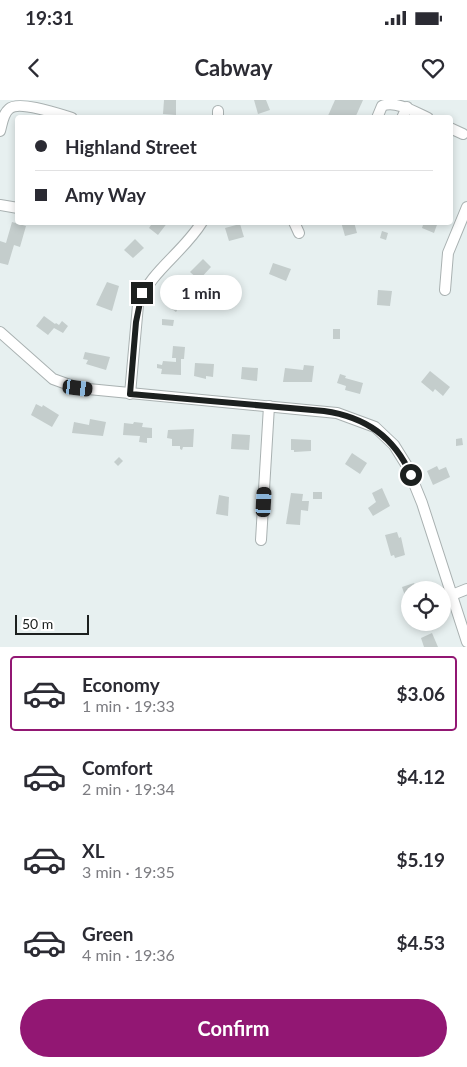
<!DOCTYPE html>
<meta charset="utf-8">
<style>
:root{--surface:#fff;--page:#f7f7f7;--text:#2b2b33;--muted:#7c7c81;--line:#e1e1e2;--accent:#921773}
body{margin:0;font-family:Lato,sans-serif;background:var(--page);color:var(--text);height:100vh;display:flex;flex-direction:column;font-size:19px;white-space:nowrap}
*{box-sizing:border-box;margin:0}
p{font-size:16px;color:var(--muted)}
.icon{flex:none;width:28px;height:28px;fill:none;stroke:currentColor;stroke-width:2;stroke-linecap:round;stroke-linejoin:round}
.map{position:relative;height:547px;overflow:hidden}
.sheet{display:flex;flex-direction:column;background:var(--surface);flex:1}
.sheet>*{flex:none}
.guide{position:absolute;left:15px;top:15px;width:438px;height:110px;border-radius:5px;box-shadow:0 2px 8px #0003;display:grid;align-content:center;height:110px;padding:0 20px;background:var(--surface)}
.fabs{position:absolute;left:401px;top:481px;display:grid;gap:10px}
.fabs a{display:grid;place-items:center;width:50px;height:50px;border-radius:50%;background:var(--surface);box-shadow:0 2px 8px #0003;font-size:25px}
.scale{position:absolute;left:15px;bottom:12px;width:74px;box-sizing:border-box;padding-left:5px;border:2px solid #1c201f;border-top:0;font-size:14px;line-height:18px;white-space:nowrap;color:#1c201f;-webkit-text-stroke:4px #fff;paint-order:stroke}
.end{position:absolute;width:22px;height:22px;margin:-11px;border:6px solid #1c201f;background:#fff;box-shadow:0 0 0 2px #fff}
.from{border-radius:50%}
.bubble{position:absolute;height:35px;border-radius:18px;background:var(--surface);box-shadow:0 2px 8px #0003;font-size:16px;font-weight:700;line-height:35px;text-align:center}
.car{position:absolute;width:15px;height:30px;margin:-15px -8px;border-radius:6px;box-shadow:0 0 4px 1px #0007;background:linear-gradient(#222 24%,#8ab4d8 0 40%,#222 0 76%,#8ab4d8 0 86%,#222 0)}
.guide b{display:flex;align-items:center;gap:18px;height:48px;font-size:19px}
.guide b+b{border-top:1px solid var(--line)}
.guide i{width:12px;height:12px;background:var(--text)}
ul{padding:9px 0 0;list-style:none}
li{display:flex;align-items:center;gap:15px;height:75px;margin:0 10px 8px;padding:0 10px;border:2px solid transparent;border-radius:5px}
li div{flex:1}
li b{display:block;font-size:19px}
li em{font-style:normal;font-weight:700}
li.on{border-color:var(--accent)}
li>.icon{width:45px;height:45px;stroke-width:1.5}
.primary-button{display:flex;gap:10px;margin-top:auto;padding:10px 20px}
.primary-button a{flex:1;height:58px;border-radius:30px;background:var(--accent);color:#fff;font-size:20px;font-weight:700;line-height:58px;text-align:center}
.status{display:flex;justify-content:space-between;align-items:center;height:35px;padding:0 25px;background:var(--surface);direction:ltr}
.status svg{height:14px;fill:currentColor}
header{display:flex;justify-content:space-between;align-items:center;height:65px;padding:0 20px;background:var(--surface);font-size:22px;font-weight:700}
.map>svg:first-child{display:block}
.building{fill:#c4cdcc}
.lines{fill:none;stroke-linecap:round;stroke-linejoin:round}
.minor-casing{stroke:#a9b1b1;stroke-width:12}
.minor{stroke:#fff;stroke-width:10}
.route{stroke:#1c201f;stroke-width:6}
</style>
<div class="status"><b>19:31</b><svg viewBox="0 0 49 12"><path d="M0 12V9h3v3zM5 12V6h3v6zM10 12V3h3v9zM15 12V0h3v12zM26 1h20v11H26zM47 4h2v5h-2z"/></svg></div>
<header><svg class="icon" aria-label="back" viewBox="0 0 24 24"><path d="M15 5l-7 7 7 7"/></svg>Cabway<svg class="icon" aria-label="heart" viewBox="0 0 24 24"><path d="M12 20l-8-8c-3-5 5-10 8-4 3-6 11-1 8 4z"/></svg></header>
<div class="map">
<svg width="467" height="547" viewBox="0 0 467 547">
<rect width="100%" height="100%" fill="#e7f0f0"/>
<!-- building -->
<g class="building">
<polygon points="164,0 176,0 176,15 163,14"/>
<polygon points="254,0 266,0 270,10 258,14"/>
<polygon points="335,0 363,0 355,18 327,18"/>
<polygon points="12,122 26,126 20,147 14,145 8,165 0,163 0,141 6,143"/>
<polygon points="153,122 168,122 158,135 149,128"/>
<polygon points="341,122 354,122 357,133 345,136"/>
<polygon points="424,122 438,122 434,133 422,128"/>
<polygon points="240,124 244,137 229,141 225,128"/>
<polygon points="382,131 388,133 386,140 380,138"/>
<polygon points="135,139 144,148 133,158 124,150"/>
<polygon points="203,159 211,167 199,180 190,172"/>
<polygon points="273,163 291,169 286,181 269,174"/>
<polygon points="107,182 119,186 112,211 96,205"/>
<polygon points="176,189 186,196 176,212 166,205"/>
<polygon points="378,190 392,191 390,206 377,205"/>
<polygon points="44,216 55,224 56,223 59,225 62,221 68,226 63,233 54,228 48,235 36,226"/>
<polygon points="162,219 174,220 173,226 162,225"/>
<rect x="333" y="229" width="7" height="10"/>
<polygon points="173,246 185,247 184,259 181,259 181,275 161,274 162,269 157,268 157,264 162,265 163,261 176,262 176,258 172,258"/>
<polygon points="85,252 110,257 106,270 86,264 88,260 83,259"/>
<polygon points="195,263 214,264 213,277 206,276 206,279 194,276"/>
<polygon points="304,265 314,266 312,282 283,282 285,268 303,270"/>
<polygon points="242,267 258,268 257,281 241,279"/>
<polygon points="430,271 450,287 443,296 435,289 433,292 421,282"/>
<polygon points="340,274 346,276 345,278 363,283 360,294 345,290 346,286 337,283"/>
<polygon points="36,304 42,307 43,305 59,315 52,327 31,315"/>
<polygon points="90,319 106,322 103,336 72,333 74,322 89,325"/>
<polygon points="134,322 143,323 142,327 152,328 152,338 147,338 147,343 139,342 140,336 123,335 124,323 133,324"/>
<polygon points="194,329 193,347 183,347 182,350 180,349 180,346 172,346 172,339 167,338 168,330"/>
<polygon points="232,334 250,335 249,350 231,349"/>
<polygon points="462,338 463,345 456,346 456,339"/>
<polygon points="291,339 311,340 311,351 294,352 294,350 291,350"/>
<polygon points="352,353 367,363 360,374 345,364"/>
<polygon points="119,357 123,361 118,366 114,362"/>
<polygon points="437,366 439,370 446,367 450,377 433,385 427,371"/>
<polygon points="382,388 390,406 373,416 368,408 376,402 372,393"/>
<rect x="313" y="392" width="9" height="7"/>
<polygon points="291,393 303,394 302,401 309,401 308,411 301,410 300,425 286,424"/>
<polygon points="219,395 229,397 228,416 216,414"/>
<polygon points="397,432 399,438 401,437 405,455 395,458 394,455 391,456 385,435"/>
<polygon points="414,483 417,490 410,490 410,501 407,502 402,487"/>
<polygon points="432,533 438,547 424,547 421,538"/>
</g>
<g class="lines">
<defs>
<g id="minor">
<polyline points="218,11 218,18"/>
<path d="M377,18L382,6C395,0 415,12 428,18"/>
<polyline points="402,18 407,7"/>
<polyline points="450,28 463,34"/>
<path d="M0,31C2,24 3,14 9,9C18,0 59,14 72,18"/>
<polyline points="0,105 18,108"/>
<polyline points="294,122 299,133"/>
<polyline points="445,190 448,153 467,107"/>
<polyline points="0,232 53,279 78,288 337,313 375,327 394,345 407,366 422,403 467,542"/>
<path d="M130,294L138,205C150,171 183,153 202,122"/>
<polyline points="261,440 269,306"/>
<polyline points="452,495 467,489"/>
</g>
</defs>
<!-- minor casing -->
<use href="#minor" class="minor-casing"/>
<!-- minor -->
<use href="#minor" class="minor"/>
</g>
<g class="lines">
<!-- route -->
<path class="route" d="M142,193L136,222L130,294L324,311C366,317 394,337 411,375"/>
</g>
</svg>
<div class="fabs">
<a><svg class="icon" aria-label="locate" viewBox="0 0 24 24"><circle cx="12" cy="12" r="6"/><path d="M12 2v4M12 18v4M2 12h4M18 12h4"/></svg></a>
</div>
<div class="scale">50 m</div>
<i class="end from" style="left:411px;top:375px"></i>
<i class="end" style="left:142px;top:193px"></i>
<div class="bubble" style="left:160px;top:175px;width:82px">1 min</div>
<i class="car" style="left:78px;top:288px;rotate:97deg"></i>
<i class="car" style="left:264px;top:402px;rotate:3deg"></i>
<div class="guide">
<b><i class="from"></i>Highland Street</b>
<b><i></i>Amy Way</b>
</div>
</div>
<section class="sheet">
<ul>
<li class="on"><svg class="icon" aria-label="car" viewBox="0 0 24 24"><path d="M5 17H2v-5l4-1 3-4h7l3 4 3 1v5h-3M9 17h6M6 11h13"/><circle cx="7" cy="17" r="2"/><circle cx="17" cy="17" r="2"/></svg><div><b>Economy</b><p>1 min · 19:33</p></div><em>$3.06</em></li>
<li><svg class="icon" aria-label="car" viewBox="0 0 24 24"><path d="M5 17H2v-5l4-1 3-4h7l3 4 3 1v5h-3M9 17h6M6 11h13"/><circle cx="7" cy="17" r="2"/><circle cx="17" cy="17" r="2"/></svg><div><b>Comfort</b><p>2 min · 19:34</p></div><em>$4.12</em></li>
<li><svg class="icon" aria-label="car" viewBox="0 0 24 24"><path d="M5 17H2v-5l4-1 3-4h7l3 4 3 1v5h-3M9 17h6M6 11h13"/><circle cx="7" cy="17" r="2"/><circle cx="17" cy="17" r="2"/></svg><div><b>XL</b><p>3 min · 19:35</p></div><em>$5.19</em></li>
<li><svg class="icon" aria-label="car" viewBox="0 0 24 24"><path d="M5 17H2v-5l4-1 3-4h7l3 4 3 1v5h-3M9 17h6M6 11h13"/><circle cx="7" cy="17" r="2"/><circle cx="17" cy="17" r="2"/></svg><div><b>Green</b><p>4 min · 19:36</p></div><em>$4.53</em></li>
</ul>
<div class="primary-button"><a>Confirm</a></div>
</section>
